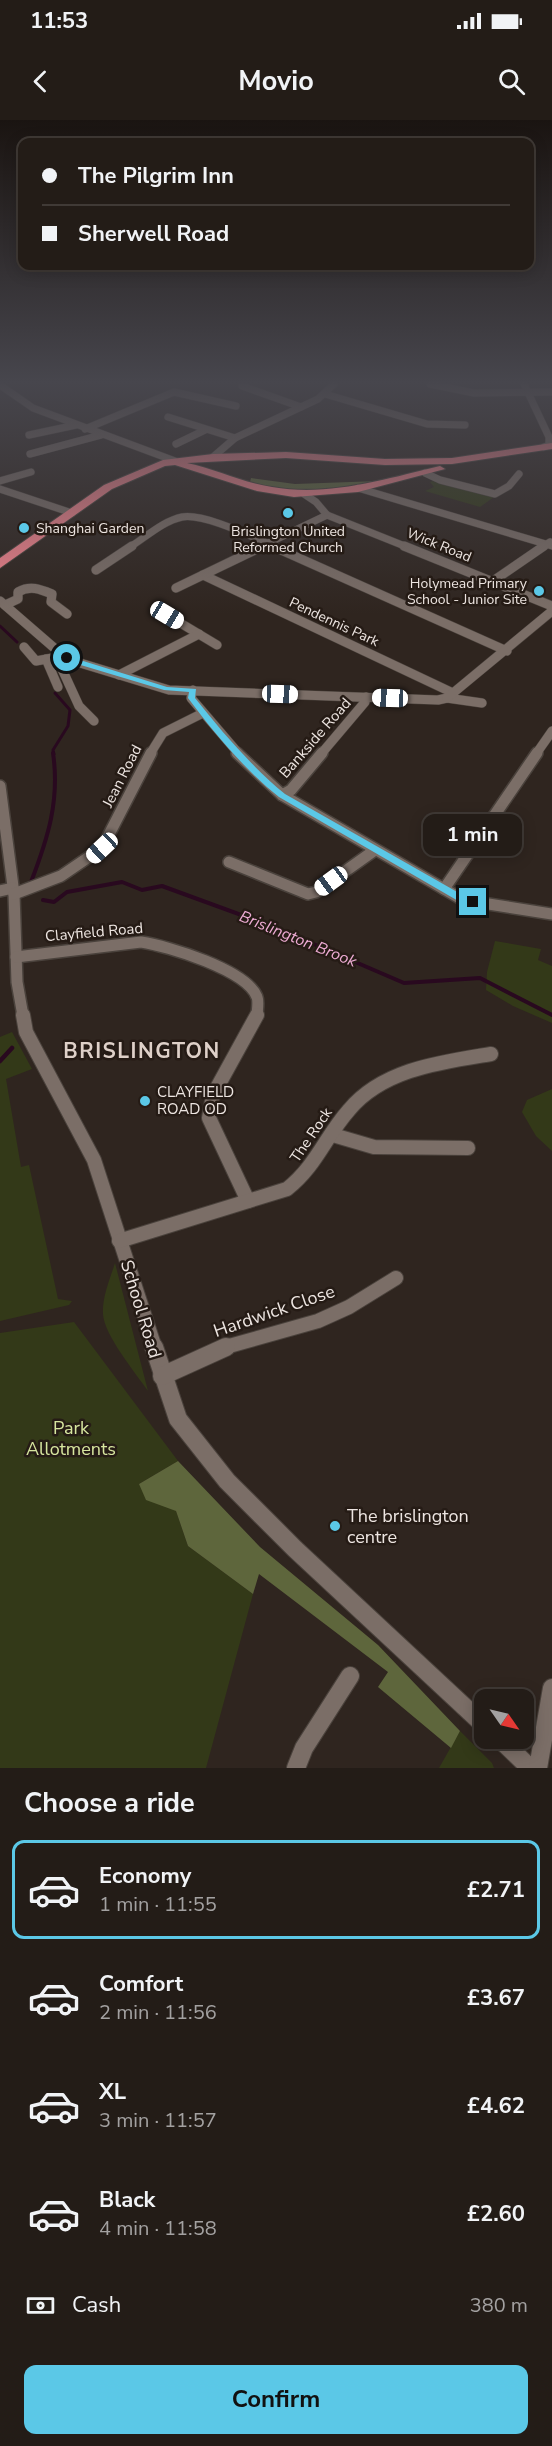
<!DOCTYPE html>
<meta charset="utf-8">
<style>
:root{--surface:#231c17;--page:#2f2924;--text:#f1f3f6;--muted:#a3a1a1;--line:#403a36;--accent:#5bc8e7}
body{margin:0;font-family:"Nunito Sans",sans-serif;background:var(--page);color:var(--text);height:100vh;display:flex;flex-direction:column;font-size:22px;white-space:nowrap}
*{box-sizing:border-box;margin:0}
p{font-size:20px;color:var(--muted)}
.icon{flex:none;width:33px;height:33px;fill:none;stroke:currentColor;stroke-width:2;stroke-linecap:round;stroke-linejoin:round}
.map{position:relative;height:1648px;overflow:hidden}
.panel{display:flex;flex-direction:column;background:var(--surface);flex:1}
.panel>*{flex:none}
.hud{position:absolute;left:18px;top:18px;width:516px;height:132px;border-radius:12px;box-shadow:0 3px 15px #0003,0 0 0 2px var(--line);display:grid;align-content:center;height:132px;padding:0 24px;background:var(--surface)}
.needle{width:39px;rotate:124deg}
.tools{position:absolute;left:474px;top:1569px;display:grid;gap:12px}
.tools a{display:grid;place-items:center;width:60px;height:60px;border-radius:12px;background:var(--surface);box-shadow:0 3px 15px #0003,0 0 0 2px var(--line);font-size:30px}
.end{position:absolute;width:27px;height:27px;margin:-14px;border:8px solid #5bc8e7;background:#111;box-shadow:0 0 0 3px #111}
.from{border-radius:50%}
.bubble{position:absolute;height:42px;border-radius:12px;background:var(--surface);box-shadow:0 3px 15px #0003,0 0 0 2px var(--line);font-size:20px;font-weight:700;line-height:42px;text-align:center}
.car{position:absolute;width:18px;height:36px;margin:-18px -9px;border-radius:8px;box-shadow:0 0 4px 2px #0007;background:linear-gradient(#fff 24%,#345 0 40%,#fff 0 76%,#345 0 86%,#fff 0)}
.hud b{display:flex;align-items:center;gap:21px;height:57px;font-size:22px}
.hud b+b{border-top:2px solid var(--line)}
.hud i{width:15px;height:15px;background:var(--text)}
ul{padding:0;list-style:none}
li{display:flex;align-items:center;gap:18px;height:99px;margin:0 12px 9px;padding:0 12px;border:3px solid transparent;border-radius:12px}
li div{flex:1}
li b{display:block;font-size:22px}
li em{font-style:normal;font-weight:700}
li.current{border-color:var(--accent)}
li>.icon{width:54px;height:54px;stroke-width:1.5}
h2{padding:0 24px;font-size:27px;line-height:72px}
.pay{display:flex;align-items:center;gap:15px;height:66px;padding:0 24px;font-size:22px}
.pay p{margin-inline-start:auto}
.primary-button{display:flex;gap:12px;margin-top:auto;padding:12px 24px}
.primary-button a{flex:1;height:69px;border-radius:12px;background:var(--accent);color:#111;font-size:24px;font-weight:700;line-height:69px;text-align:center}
.status{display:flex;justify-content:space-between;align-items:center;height:42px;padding:0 30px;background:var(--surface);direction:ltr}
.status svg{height:16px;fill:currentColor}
header{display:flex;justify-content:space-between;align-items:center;height:78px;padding:0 24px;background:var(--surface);font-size:27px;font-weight:700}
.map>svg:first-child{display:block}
.green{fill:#333918}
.forest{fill:#5e663c}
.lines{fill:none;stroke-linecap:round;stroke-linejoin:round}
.stream-far2{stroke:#29091f;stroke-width:3}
.stream-far1{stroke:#29091f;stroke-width:4}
.stream{stroke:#29091f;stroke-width:4.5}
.minor-far4-casing{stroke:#4a423c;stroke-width:8}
.minor-far3-casing{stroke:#4a423c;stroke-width:10}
.minor-far2-casing{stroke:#4a423c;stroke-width:14}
.minor-far1-casing{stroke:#4a423c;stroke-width:16}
.minor-casing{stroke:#4a423c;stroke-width:20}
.highway-casing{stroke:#4a423c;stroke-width:2}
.minor-far4{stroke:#7b6e67;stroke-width:7}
.minor-far3{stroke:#7b6e67;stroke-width:9}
.minor-far2{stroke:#7b6e67;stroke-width:11}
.minor-far1{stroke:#7b6e67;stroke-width:14}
.minor{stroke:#7b6e67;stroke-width:18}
.highway{fill:#f3838c;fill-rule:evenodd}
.route{fill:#5bc8e7}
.poi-dot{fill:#5bc8e7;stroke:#251b15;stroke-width:2}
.labels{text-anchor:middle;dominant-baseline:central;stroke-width:5;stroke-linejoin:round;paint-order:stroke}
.far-poi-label{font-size:14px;fill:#ede5e1;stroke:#251b15;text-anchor:start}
.far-street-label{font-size:14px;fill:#ede5e1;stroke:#251b15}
.street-label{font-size:15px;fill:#ede5e1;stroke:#251b15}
.poi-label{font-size:15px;fill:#ede5e1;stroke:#251b15;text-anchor:start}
.water-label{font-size:16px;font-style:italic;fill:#edabd3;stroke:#251b15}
.near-street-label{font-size:18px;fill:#ede5e1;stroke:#251b15}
.near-park-label{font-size:18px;fill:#d7e69f;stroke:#251b15}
.near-poi-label{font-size:18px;fill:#ede5e1;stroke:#251b15;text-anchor:start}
.district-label{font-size:21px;font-weight:bold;letter-spacing:1.5px;fill:#ded0c8;stroke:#251b15}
</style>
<div class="status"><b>11:53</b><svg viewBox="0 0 49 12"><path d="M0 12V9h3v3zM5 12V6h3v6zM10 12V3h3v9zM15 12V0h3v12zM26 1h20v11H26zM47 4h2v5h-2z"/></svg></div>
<header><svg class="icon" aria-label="back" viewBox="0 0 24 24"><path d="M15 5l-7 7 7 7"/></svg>Movio<svg class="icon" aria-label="search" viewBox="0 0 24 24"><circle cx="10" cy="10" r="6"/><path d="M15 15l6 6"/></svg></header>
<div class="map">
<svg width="552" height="1648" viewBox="0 0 552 1648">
<rect width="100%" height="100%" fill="#2f251f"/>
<!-- green -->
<g class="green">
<polygon points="433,361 494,377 480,387 425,371 434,367 430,362"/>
<polygon points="495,821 541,829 538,840 552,846 552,903 513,886 486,870 487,852"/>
<polygon points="12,912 32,949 6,959 21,1047 29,1045 58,1179 72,1181 69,1185 0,1201 0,917"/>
<polygon points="552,969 552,1031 536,1016 522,992 527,980"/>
<path d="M115,1143L148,1271C135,1252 104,1215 103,1194C102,1177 110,1159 115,1143Z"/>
<polygon points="74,1202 178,1341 139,1364 176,1391 188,1426 253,1474 206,1648 0,1648 0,1213"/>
<polygon points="460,1611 492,1643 494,1648 439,1648"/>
</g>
<!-- forest -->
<g class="forest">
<path d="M251,358L295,364L379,361C336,371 297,373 254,364L250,362Z"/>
<polygon points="178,1341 260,1427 378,1525 460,1611 451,1628 378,1567 388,1552 259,1454 253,1474 188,1426 176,1391 146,1380 139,1364"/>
</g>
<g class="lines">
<!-- stream-far2 -->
<g class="stream-far2">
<polyline points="0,506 17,522"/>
<polyline points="54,634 53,630 68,606 70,590 55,573"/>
</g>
<!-- stream-far1 -->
<g class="stream-far1">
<path d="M31,762C48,718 60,680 53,633"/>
<polyline points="43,780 54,782 67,772 122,762 142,770 162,766 274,807 404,863 480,858 552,895"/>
</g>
<!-- stream -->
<polyline class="stream" points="0,941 12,928"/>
<defs>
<g id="minor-far4">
<polyline points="430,264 474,273 552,272"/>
<polyline points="524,264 549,317 549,325 544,327"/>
<polyline points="0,265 33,288 175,341"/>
<polyline points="242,266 301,287"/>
<polyline points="325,274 427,304 465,305"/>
<polyline points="168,297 235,318"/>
<polyline points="85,309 174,272 236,286"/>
<polyline points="29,315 76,305"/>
<polyline points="176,324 205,310"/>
<polyline points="30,334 101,315"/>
<polyline points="213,337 235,318 318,279 334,264"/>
<polyline points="425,353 440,360 495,374 509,366 519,354"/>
<polyline points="0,361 31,352"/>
<polyline points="358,368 552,426"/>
<polyline points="0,369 72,393"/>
<polyline points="304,374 316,382 327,395 407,427"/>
<path d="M130,427C146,417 163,401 182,397C205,393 254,418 276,427"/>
<polyline points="260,427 327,395"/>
<polyline points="542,427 550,422"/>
</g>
<g id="minor-far3">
<polyline points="272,426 507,531"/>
<polyline points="404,426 552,486"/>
<polyline points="96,450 132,426"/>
<polyline points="203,455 453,573"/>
<polyline points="493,461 544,426"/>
<polyline points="176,468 263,426"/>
<polyline points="0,481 67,539 169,570 438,580 447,578 482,583"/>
<path d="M5,485L18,479V472C30,465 40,469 52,474L51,482L67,494"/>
<polyline points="157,489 217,525"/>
<polyline points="24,527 36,541 63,536"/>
<polyline points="46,539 58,567"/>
<polyline points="67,539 62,549 79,586 94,601"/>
<polyline points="119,555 199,514"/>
<polyline points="193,570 191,578 239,634"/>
<polyline points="447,578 552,491"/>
<polyline points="150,634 163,613 203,593"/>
<polyline points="321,634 365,582 366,577"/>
<polyline points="536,634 552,611"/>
</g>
<g id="minor-far2">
<polyline points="237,633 282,675 463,780 552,794"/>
<polyline points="0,666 14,774 17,862 23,896"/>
<polyline points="282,675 291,670 322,633"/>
<polyline points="229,742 308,774 316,772 375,730"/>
<polyline points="444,769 537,633"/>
<polyline points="0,771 13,768"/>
<polyline points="14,774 61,756 102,728 151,633"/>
<path d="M16,837L141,822C168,826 247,850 257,877C259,882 257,891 257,896"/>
</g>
<g id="minor-far1">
<polyline points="23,895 26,912 94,1040 155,1228"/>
<polyline points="333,1015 374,1027 468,1028"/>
<polyline points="248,1081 209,998 213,975 257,895"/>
<path d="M119,1121L287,1069C317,1045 325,1017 349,990C383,949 442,942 491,934"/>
<polyline points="222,1228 318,1201 349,1187 396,1158"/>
</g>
<g id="minor">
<polyline points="154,1227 178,1299 227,1361 295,1429 484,1605"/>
<polyline points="162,1256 226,1227"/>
<polyline points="499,1618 530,1648"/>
<polyline points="296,1648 304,1628 350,1556"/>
<polyline points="538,1648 552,1568"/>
</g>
<path id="highway" d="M552,323V329L452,344L385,345L286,338L187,343C216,349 243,363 272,367C329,377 385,359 440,346L445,349L358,372L294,377L257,371L175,345L165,346L112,369L0,448V438L104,365L163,340L213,334L286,332L385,339L452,338Z"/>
</defs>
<!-- minor-far4 casing -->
<use href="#minor-far4" class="minor-far4-casing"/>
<!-- minor-far3 casing -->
<use href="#minor-far3" class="minor-far3-casing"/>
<!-- minor-far2 casing -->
<use href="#minor-far2" class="minor-far2-casing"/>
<!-- minor-far1 casing -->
<use href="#minor-far1" class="minor-far1-casing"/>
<!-- minor casing -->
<use href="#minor" class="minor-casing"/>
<!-- highway casing -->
<use href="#highway" class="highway-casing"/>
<!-- minor-far4 -->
<use href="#minor-far4" class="minor-far4"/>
<!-- minor-far3 -->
<use href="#minor-far3" class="minor-far3"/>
<!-- minor-far2 -->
<use href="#minor-far2" class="minor-far2"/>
<!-- minor-far1 -->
<use href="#minor-far1" class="minor-far1"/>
<!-- minor -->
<use href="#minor" class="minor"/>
<!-- highway -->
<use href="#highway" class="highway"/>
</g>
<!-- sky -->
<linearGradient id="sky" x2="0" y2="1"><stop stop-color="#1a1411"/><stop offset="0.53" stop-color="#47464d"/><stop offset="1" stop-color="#47464d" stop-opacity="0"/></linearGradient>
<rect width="552" height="494" fill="url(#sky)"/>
<!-- route -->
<path class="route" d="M67,536L167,567L196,569L195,578C222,612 252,647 285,674L466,777L476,780V785L460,782L279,677C245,650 214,613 188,578L189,572L164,570L64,540Z"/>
<!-- markers -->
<g class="poi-dot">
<circle cx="288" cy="393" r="6"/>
<circle cx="24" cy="408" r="6"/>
<circle cx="539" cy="471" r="6"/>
<circle cx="145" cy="981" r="6"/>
<circle cx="335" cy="1406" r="6"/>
</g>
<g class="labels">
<!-- far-poi labels -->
<g class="far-poi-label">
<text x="36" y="408">Shanghai Garden</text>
<text x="288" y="411" text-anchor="middle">Brislington United<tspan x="288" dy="16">Reformed Church</tspan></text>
<text x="527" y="463" text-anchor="end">Holymead Primary<tspan x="527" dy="16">School - Junior Site</tspan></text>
</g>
<!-- far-street labels -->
<g class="far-street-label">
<text transform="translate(439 425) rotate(22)">Wick Road</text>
<text transform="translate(334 502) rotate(25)">Pendennis Park</text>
</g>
<!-- street labels -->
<g class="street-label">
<text transform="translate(315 618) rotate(-49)">Bankside Road</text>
<text transform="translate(122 656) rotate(-63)">Jean Road</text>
<text transform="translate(94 812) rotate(-5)">Clayfield Road</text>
<text transform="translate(311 1015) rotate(-56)">The Rock</text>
</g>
<!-- poi labels -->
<g class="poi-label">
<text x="157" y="972">CLAYFIELD<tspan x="157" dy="17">ROAD OD</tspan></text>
</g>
<!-- water labels -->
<g class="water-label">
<text transform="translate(298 819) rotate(22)">Brislington Brook</text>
</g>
<!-- near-street labels -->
<g class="near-street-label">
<text transform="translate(141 1189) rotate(73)">School Road</text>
<text transform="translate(274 1191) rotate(-19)">Hardwick Close</text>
</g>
<!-- near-park labels -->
<g class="near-park-label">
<text x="71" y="1308">Park<tspan x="71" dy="21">Allotments</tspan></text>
</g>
<!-- near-poi labels -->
<g class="near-poi-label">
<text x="347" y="1396">The brislington<tspan x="347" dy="21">centre</tspan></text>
</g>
<!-- district labels -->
<g class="district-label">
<text x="142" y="931">BRISLINGTON</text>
</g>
</g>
</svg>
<div class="tools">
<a><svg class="needle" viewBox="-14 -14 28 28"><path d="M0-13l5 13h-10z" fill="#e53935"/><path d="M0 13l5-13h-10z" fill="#a3a1a1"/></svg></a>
</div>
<i class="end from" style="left:67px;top:538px"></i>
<i class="end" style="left:473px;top:782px"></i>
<div class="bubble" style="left:423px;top:694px;width:99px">1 min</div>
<i class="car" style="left:167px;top:495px;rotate:121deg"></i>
<i class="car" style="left:280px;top:574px;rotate:92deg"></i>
<i class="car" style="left:390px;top:578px;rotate:272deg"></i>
<i class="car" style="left:102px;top:728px;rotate:227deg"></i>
<i class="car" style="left:331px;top:761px;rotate:234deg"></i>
<div class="hud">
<b><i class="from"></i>The Pilgrim Inn</b>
<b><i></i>Sherwell Road</b>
</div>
</div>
<section class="panel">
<h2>Choose a ride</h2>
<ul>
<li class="current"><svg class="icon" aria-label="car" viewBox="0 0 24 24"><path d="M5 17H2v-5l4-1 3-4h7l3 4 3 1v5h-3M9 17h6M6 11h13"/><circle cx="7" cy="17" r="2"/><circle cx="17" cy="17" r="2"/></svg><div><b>Economy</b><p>1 min · 11:55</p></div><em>£2.71</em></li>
<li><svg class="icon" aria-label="car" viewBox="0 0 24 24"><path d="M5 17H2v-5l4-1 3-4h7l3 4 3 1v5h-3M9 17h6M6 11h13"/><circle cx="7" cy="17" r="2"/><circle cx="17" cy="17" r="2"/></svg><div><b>Comfort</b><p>2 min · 11:56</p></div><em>£3.67</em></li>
<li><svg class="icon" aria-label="car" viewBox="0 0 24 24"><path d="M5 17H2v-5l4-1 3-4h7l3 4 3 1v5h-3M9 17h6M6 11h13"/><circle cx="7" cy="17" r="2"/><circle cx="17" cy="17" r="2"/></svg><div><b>XL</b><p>3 min · 11:57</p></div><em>£4.62</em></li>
<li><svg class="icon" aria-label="car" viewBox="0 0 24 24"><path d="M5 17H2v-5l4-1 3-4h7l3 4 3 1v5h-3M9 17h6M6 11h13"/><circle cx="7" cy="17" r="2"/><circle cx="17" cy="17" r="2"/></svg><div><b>Black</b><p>4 min · 11:58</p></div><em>£2.60</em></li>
</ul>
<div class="pay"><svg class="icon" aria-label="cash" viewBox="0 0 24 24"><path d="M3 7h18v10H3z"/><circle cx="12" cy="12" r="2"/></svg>Cash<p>380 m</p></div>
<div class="primary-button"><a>Confirm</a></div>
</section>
